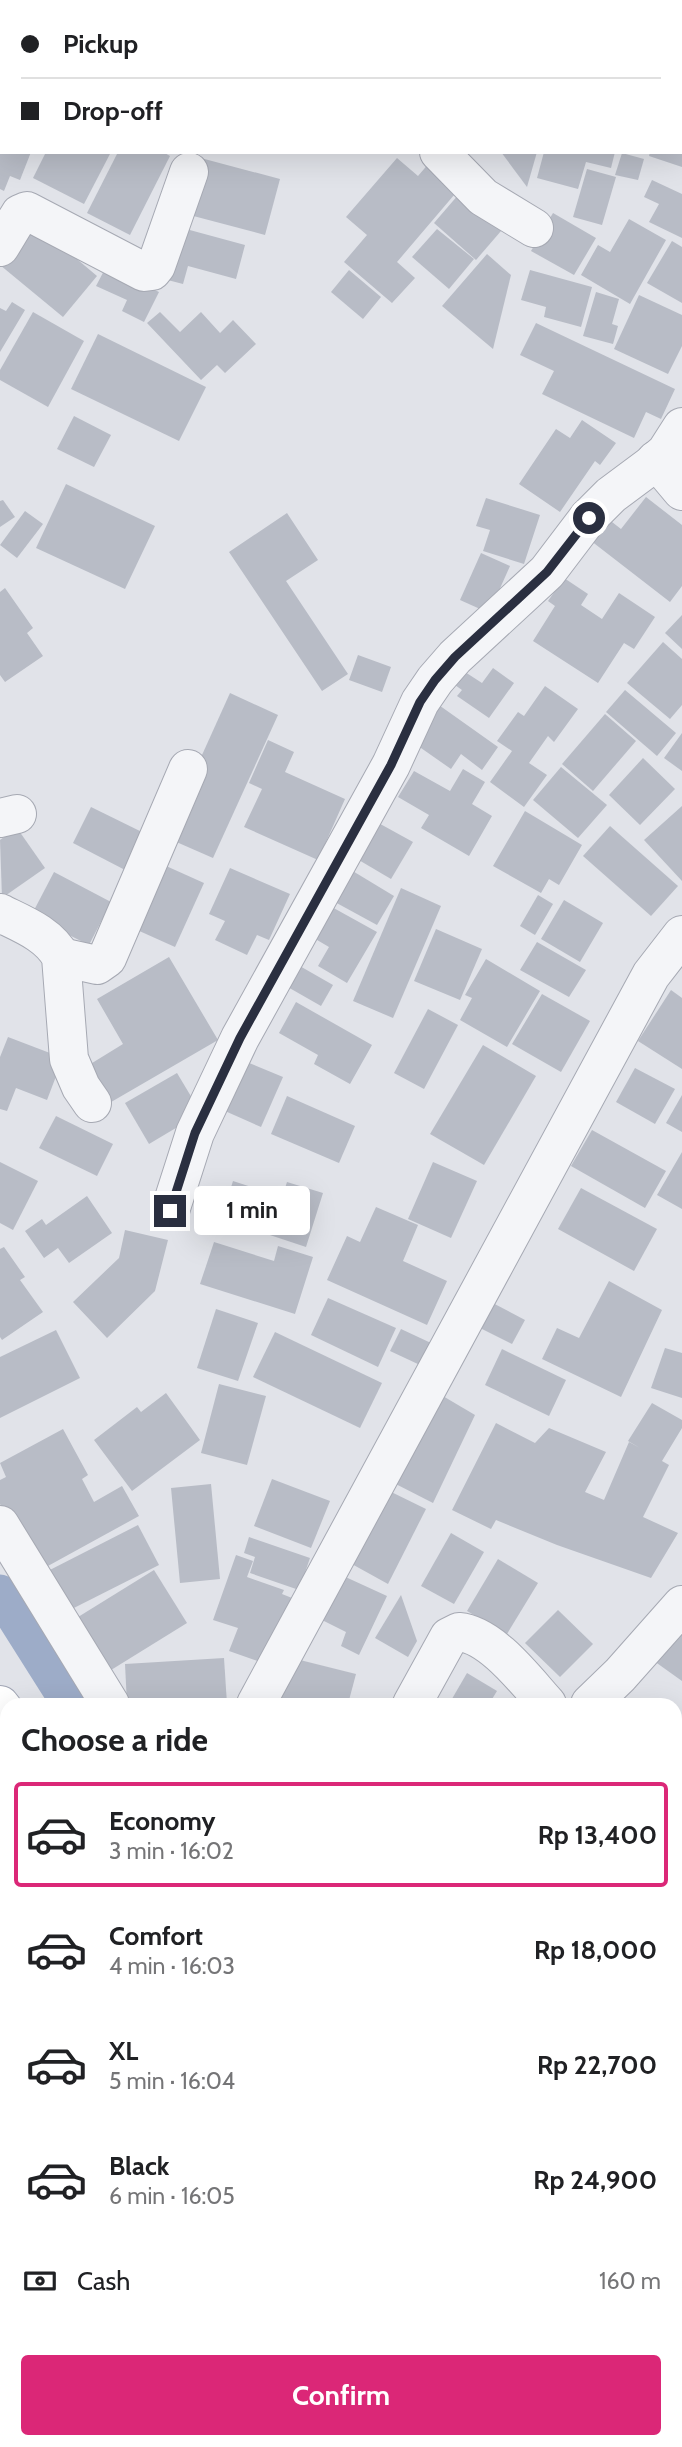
<!DOCTYPE html>
<meta charset="utf-8">
<style>
:root{--surface:#fff;--page:#f6f6f6;--text:#202124;--muted:#757577;--line:#e0e0e0;--accent:#db2777}
body{margin:0;font-family:Cabin,sans-serif;background:var(--page);color:var(--text);height:100vh;display:flex;flex-direction:column;font-size:26px;white-space:nowrap}
*{box-sizing:border-box;margin:0}
p{font-size:23px;color:var(--muted)}
.icon{flex:none;width:38px;height:38px;fill:none;stroke:currentColor;stroke-width:2;stroke-linecap:round;stroke-linejoin:round}
.map{position:relative;flex:1;overflow:hidden}
.side{position:absolute;left:0px;top:1698px;width:682px;height:751px;display:flex;flex-direction:column;background:var(--surface);border-radius:21px 21px 0 0;box-shadow:0 7px 28px #0002}
.side>*{flex:none}
.banner{position:absolute;left:0px;top:0px;width:682px;height:154px;box-shadow:0 7px 28px #0002;display:grid;align-content:center;height:154px;padding:0 21px;background:var(--surface)}
.end{position:absolute;width:32px;height:32px;margin:-16px;border:9px solid #2a2f40;background:#fff;box-shadow:0 0 0 4px #fff}
.from{border-radius:50%}
.bubble{position:absolute;height:49px;border-radius:7px;background:var(--surface);box-shadow:0 7px 28px #0002;font-size:23px;font-weight:700;line-height:49px;text-align:center}
.banner b{display:flex;align-items:center;gap:24px;height:66px;font-size:26px}
.banner b+b{border-top:2px solid var(--line)}
.banner i{width:18px;height:18px;background:var(--text)}
ul{padding:0;list-style:none}
li{display:flex;align-items:center;gap:21px;height:105px;margin:0 14px 10px;padding:0 7px;border:4px solid transparent;border-radius:7px}
li div{flex:1}
li b{display:block;font-size:26px}
li em{font-style:normal;font-weight:700}
li.active{border-color:var(--accent)}
li>.icon{width:63px;height:63px;stroke-width:1.5}
h2{padding:0 21px;font-size:32px;line-height:84px}
.pay{display:flex;align-items:center;gap:18px;height:77px;padding:0 21px;font-size:26px}
.pay p{margin-inline-start:auto}
.cta{display:flex;gap:14px;margin-top:auto;padding:14px 21px}
.cta a{flex:1;height:80px;border-radius:7px;background:var(--accent);color:#fff;font-size:28px;font-weight:700;line-height:80px;text-align:center}
.map>svg:first-child{display:block}
.lines{fill:none;stroke-linecap:round;stroke-linejoin:round}
.canal{stroke:#9dacc8;stroke-width:37}
.building{fill:#b8bcc6}
.minor-casing{stroke:#a6a9b3;stroke-width:40}
.major-casing{stroke:#a1a6b5;stroke-width:40}
.minor{stroke:#f4f5f8;stroke-width:38}
.major{stroke:#fff;stroke-width:38}
.route{stroke:#2a2f40;stroke-width:9}
</style>
<div class="map">
<svg width="682" height="2447" viewBox="0 0 682 2447">
<rect width="100%" height="100%" fill="#e1e3e9"/>
<g class="lines">
<!-- canal -->
<g class="canal">
<polyline points="0,1593 70,1704"/>
<polyline points="638,2441 642,2447"/>
</g>
</g>
<!-- building -->
<g class="building">
<polygon points="0,152 31,152 20,180 10,176 4,191 0,189"/>
<polygon points="46,152 111,152 84,204 33,178"/>
<polygon points="118,152 163,152 170,156 130,235 87,213"/>
<polygon points="501,152 537,152 527,187"/>
<polygon points="544,152 615,152 611,168 586,162 578,189 537,178"/>
<polygon points="650,152 682,152 682,167 649,156"/>
<polygon points="622,153 644,159 638,180 615,175"/>
<polygon points="197,157 280,179 265,235 182,213"/>
<polygon points="397,158 418,176 430,162 460,188 397,262 415,278 392,303 344,262 367,235 346,217"/>
<polygon points="587,169 616,177 602,225 573,217"/>
<polygon points="652,180 682,194 682,238 649,222 659,204 644,197"/>
<polygon points="459,194 501,231 476,260 434,223"/>
<polygon points="553,213 596,238 574,275 531,251"/>
<polygon points="629,219 666,240 630,304 581,275 598,245 610,252"/>
<polygon points="34,223 97,276 63,317 0,265"/>
<polygon points="175,226 245,245 236,279 188,266 183,284 160,278"/>
<polygon points="437,229 474,259 449,289 412,257"/>
<polygon points="672,241 682,247 682,303 647,283"/>
<polygon points="487,254 511,275 493,349 442,306"/>
<polygon points="106,267 159,292 144,322 122,311 127,300 96,286"/>
<polygon points="349,270 381,297 363,319 331,292"/>
<polygon points="530,270 592,287 581,327 544,317 546,307 521,300"/>
<polygon points="596,292 619,299 612,324 618,326 613,344 583,336"/>
<polygon points="639,295 682,315 682,346 668,374 614,349"/>
<polygon points="12,302 25,310 0,352 0,308 6,311"/>
<polygon points="33,312 84,341 48,407 0,380 0,370"/>
<polygon points="160,312 180,332 201,312 220,333 233,320 256,344 225,373 217,365 201,380 147,323"/>
<polygon points="536,323 675,389 661,419 646,412 634,438 542,394 554,371 520,355"/>
<polygon points="98,334 206,387 179,441 71,389"/>
<polygon points="74,416 111,435 94,467 57,449"/>
<polygon points="582,420 616,443 600,465 595,461 560,512 519,484 556,429 570,438"/>
<polygon points="66,484 155,526 125,589 36,548"/>
<polygon points="646,497 682,525 682,586 670,602 586,537 603,515 621,529"/>
<polygon points="486,498 540,515 524,564 483,551 490,530 476,526"/>
<polygon points="3,500 15,517 0,527 0,501"/>
<polygon points="25,511 43,524 17,558 0,545"/>
<polygon points="287,513 318,560 286,581 348,674 322,691 229,552"/>
<polygon points="481,553 510,566 489,613 460,600"/>
<polygon points="564,578 588,594 581,605 602,619 619,593 655,617 634,649 624,643 598,683 533,641 555,606 548,601"/>
<polygon points="5,588 33,628 27,633 43,656 5,682 0,675 0,592"/>
<polygon points="682,615 682,649 665,633"/>
<polygon points="663,642 682,659 682,705 670,719 627,683"/>
<polygon points="358,655 391,667 382,692 349,680"/>
<polygon points="493,668 514,683 489,718 457,696 462,690 455,685 465,672 482,683"/>
<polygon points="545,686 578,709 554,742 548,736 529,763 547,775 524,807 490,782 512,751 497,741 518,712 524,716"/>
<polygon points="625,690 676,733 657,756 606,712"/>
<polygon points="230,693 278,715 213,858 165,837"/>
<polygon points="436,703 498,747 482,770 461,754 451,769 411,741"/>
<polygon points="605,714 636,741 593,791 562,764"/>
<polygon points="682,733 682,771 664,758"/>
<polygon points="268,740 294,752 285,772 345,799 318,860 244,827 262,789 249,783"/>
<polygon points="643,758 675,789 640,825 609,795"/>
<polygon points="561,767 607,805 578,838 533,800"/>
<polygon points="463,769 485,782 472,804 492,816 469,856 421,828 429,815 398,797 414,771 450,791"/>
<polygon points="682,806 682,881 644,840"/>
<polygon points="91,807 146,834 127,871 73,843"/>
<polygon points="525,811 582,845 559,885 549,879 541,893 493,866"/>
<polygon points="373,820 413,842 391,879 352,856"/>
<polygon points="610,826 678,886 651,916 583,856"/>
<polygon points="17,828 45,868 2,898 0,840"/>
<polygon points="155,861 204,883 175,947 126,925"/>
<polygon points="230,868 290,894 269,940 257,935 247,955 215,940 225,921 209,914"/>
<polygon points="351,870 394,896 377,925 333,901"/>
<polygon points="54,872 111,902 89,945 31,916"/>
<polygon points="401,888 441,906 393,1018 353,1001"/>
<polygon points="538,895 553,904 535,935 520,926"/>
<polygon points="564,900 603,923 580,962 541,939"/>
<polygon points="330,906 377,932 347,983 318,966 329,947 312,937"/>
<polygon points="436,929 482,949 460,1000 414,981"/>
<polygon points="537,942 586,970 569,997 520,970"/>
<polygon points="169,957 218,1040 106,1105 84,1068 123,1044 97,999"/>
<polygon points="486,959 540,991 507,1047 460,1020 472,998 465,995"/>
<polygon points="298,965 333,985 321,1006 286,986"/>
<polygon points="671,990 682,998 682,1069 638,1041"/>
<polygon points="542,994 590,1021 561,1072 512,1044"/>
<polygon points="296,1002 372,1045 350,1084 314,1064 318,1055 279,1033"/>
<polygon points="428,1009 458,1025 424,1089 394,1073"/>
<polygon points="8,1037 63,1058 47,1100 16,1088 7,1111 0,1109 0,1057"/>
<polygon points="483,1045 536,1076 484,1165 430,1134"/>
<polygon points="237,1058 283,1077 261,1127 216,1107"/>
<polygon points="635,1068 675,1089 655,1124 616,1102"/>
<polygon points="177,1073 201,1113 149,1144 125,1103"/>
<polygon points="682,1095 682,1132 666,1123"/>
<polygon points="287,1096 355,1126 339,1163 271,1134"/>
<polygon points="56,1116 113,1144 97,1176 39,1148"/>
<polygon points="592,1130 666,1171 645,1208 571,1166"/>
<polygon points="682,1152 682,1209 657,1195"/>
<polygon points="0,1162 38,1181 13,1230 0,1223"/>
<polygon points="433,1162 477,1181 451,1238 408,1219"/>
<polygon points="233,1181 282,1197 287,1182 323,1193 306,1247 221,1219"/>
<polygon points="581,1188 657,1229 634,1271 558,1229"/>
<polygon points="87,1196 112,1233 69,1263 58,1248 44,1258 25,1231 42,1219 46,1225"/>
<polygon points="376,1207 418,1225 403,1261 447,1281 427,1325 327,1280 347,1236 360,1242"/>
<polygon points="125,1230 168,1240 155,1291 107,1338 73,1302 119,1258"/>
<polygon points="214,1242 274,1261 278,1246 313,1257 295,1314 200,1284"/>
<polygon points="4,1247 25,1277 20,1280 43,1312 2,1340 0,1337 0,1249"/>
<polygon points="609,1281 662,1310 621,1397 542,1359 557,1328 579,1338"/>
<polygon points="328,1298 396,1328 378,1367 311,1335"/>
<polygon points="487,1300 525,1320 512,1344 474,1325"/>
<polygon points="216,1309 258,1323 238,1381 197,1368"/>
<polygon points="401,1329 431,1343 420,1365 390,1351"/>
<polygon points="56,1330 80,1378 0,1418 0,1357"/>
<polygon points="275,1332 382,1383 360,1428 253,1377"/>
<polygon points="665,1348 682,1353 682,1398 651,1388"/>
<polygon points="502,1349 566,1380 549,1416 485,1385"/>
<polygon points="219,1384 266,1396 247,1465 201,1453"/>
<polygon points="431,1389 475,1415 433,1503 382,1477"/>
<polygon points="166,1393 200,1440 132,1491 94,1440 137,1407 141,1412"/>
<polygon points="652,1403 682,1420 682,1428 662,1461 669,1465 643,1517 678,1533 651,1578 557,1545 496,1520 491,1529 452,1510 496,1423 535,1443 549,1428 606,1452 585,1492 604,1500 629,1442 640,1448 628,1441"/>
<polygon points="63,1429 88,1475 82,1479 94,1502 122,1486 139,1516 37,1572 0,1504 0,1480 6,1477 0,1463"/>
<polygon points="272,1479 330,1501 311,1548 254,1526"/>
<polygon points="211,1484 220,1579 180,1583 171,1488"/>
<polygon points="377,1485 426,1509 388,1584 341,1558"/>
<polygon points="138,1525 159,1565 60,1615 40,1575"/>
<polygon points="451,1533 484,1552 454,1604 421,1586"/>
<polygon points="249,1537 310,1558 299,1590 250,1573 255,1557 244,1553"/>
<polygon points="236,1555 253,1561 247,1577 284,1590 282,1594 292,1598 269,1665 229,1651 238,1628 213,1620"/>
<polygon points="498,1559 538,1583 507,1634 467,1611"/>
<polygon points="154,1570 187,1623 103,1675 70,1622"/>
<polygon points="339,1574 387,1596 359,1655 341,1646 346,1632 314,1616"/>
<polygon points="401,1595 417,1641 408,1657 375,1638"/>
<polygon points="558,1610 593,1644 560,1677 525,1643"/>
<polygon points="682,1623 682,1681 654,1661"/>
<polygon points="224,1658 227,1704 127,1704 125,1664"/>
<polygon points="292,1658 356,1674 348,1704 279,1704"/>
<polygon points="467,1673 497,1691 489,1704 449,1704"/>
<polygon points="682,1855 682,1925 676,1917 676,1860"/>
<polygon points="676,1994 682,1998 682,2010 676,2020"/>
<polygon points="7,2017 7,2065 0,2056 0,2023"/>
<polygon points="676,2065 682,2069 682,2096 676,2106"/>
<polygon points="7,2112 7,2219 0,2224 0,2118"/>
<polygon points="682,2169 682,2250 676,2246 676,2178"/>
<polygon points="7,2239 7,2315 0,2307 0,2244"/>
<polygon points="0,2314 7,2323 7,2344 0,2349"/>
<polygon points="682,2355 682,2400 676,2392 676,2360"/>
<polygon points="7,2433 7,2441 119,2441 123,2447 0,2447 0,2438"/>
<polygon points="199,2441 247,2441 240,2447 204,2447"/>
<polygon points="362,2441 380,2441 385,2447 355,2447"/>
<polygon points="397,2441 482,2441 475,2447 389,2447"/>
</g>
<g class="lines">
<defs>
<g id="minor">
<polyline points="367,2 370,0"/>
<polyline points="439,152 483,197 534,228"/>
<polyline points="0,247 20,214 27,211 144,272 152,271 156,266 189,172"/>
<polyline points="656,460 682,491"/>
<polyline points="0,818 17,814"/>
<path d="M0,913C22,924 49,934 61,957L69,1059L81,1087L92,1103"/>
<polyline points="61,957 97,965 107,958 188,769"/>
<polyline points="170,1211 195,1133 240,1038 391,765 420,702 435,680 455,657 547,572 588,518 611,495 650,466 666,452 682,427"/>
<polyline points="0,1525 110,1704"/>
<polyline points="256,1704 651,975 682,935"/>
<path d="M412,1704L449,1637L459,1632C492,1635 526,1681 547,1704"/>
<polyline points="590,1704 620,1675 682,1605"/>
<polyline points="676,1788 682,1797"/>
<polyline points="676,1954 682,1962"/>
<polyline points="0,1986 7,1980"/>
<polyline points="676,2354 682,2346"/>
<polyline points="0,2420 7,2415"/>
<polyline points="676,2425 682,2433"/>
<polyline points="136,2441 141,2447"/>
<polyline points="302,2447 309,2441"/>
</g>
<g id="major">
<polyline points="0,1705 7,1714"/>
<polyline points="563,2441 568,2447"/>
</g>
</defs>
<!-- minor casing -->
<use href="#minor" class="minor-casing"/>
<!-- major casing -->
<use href="#major" class="major-casing"/>
<!-- minor -->
<use href="#minor" class="minor"/>
<!-- major -->
<use href="#major" class="major"/>
</g>
<g class="lines">
<!-- route -->
<polyline class="route" points="170,1211 195,1133 240,1038 391,765 420,702 435,680 455,657 547,572 589,518"/>
</g>
</svg>
<i class="end from" style="left:589px;top:518px"></i>
<i class="end" style="left:170px;top:1211px"></i>
<div class="bubble" style="left:194px;top:1186px;width:116px">1 min</div>
<div class="banner">
<b><i class="from"></i>Pickup</b>
<b><i></i>Drop-off</b>
</div>
<section class="side">
<h2>Choose a ride</h2>
<ul>
<li class="active"><svg class="icon" aria-label="car" viewBox="0 0 24 24"><path d="M5 17H2v-5l4-1 3-4h7l3 4 3 1v5h-3M9 17h6M6 11h13"/><circle cx="7" cy="17" r="2"/><circle cx="17" cy="17" r="2"/></svg><div><b>Economy</b><p>3 min · 16:02</p></div><em>Rp 13,400</em></li>
<li><svg class="icon" aria-label="car" viewBox="0 0 24 24"><path d="M5 17H2v-5l4-1 3-4h7l3 4 3 1v5h-3M9 17h6M6 11h13"/><circle cx="7" cy="17" r="2"/><circle cx="17" cy="17" r="2"/></svg><div><b>Comfort</b><p>4 min · 16:03</p></div><em>Rp 18,000</em></li>
<li><svg class="icon" aria-label="car" viewBox="0 0 24 24"><path d="M5 17H2v-5l4-1 3-4h7l3 4 3 1v5h-3M9 17h6M6 11h13"/><circle cx="7" cy="17" r="2"/><circle cx="17" cy="17" r="2"/></svg><div><b>XL</b><p>5 min · 16:04</p></div><em>Rp 22,700</em></li>
<li><svg class="icon" aria-label="car" viewBox="0 0 24 24"><path d="M5 17H2v-5l4-1 3-4h7l3 4 3 1v5h-3M9 17h6M6 11h13"/><circle cx="7" cy="17" r="2"/><circle cx="17" cy="17" r="2"/></svg><div><b>Black</b><p>6 min · 16:05</p></div><em>Rp 24,900</em></li>
</ul>
<div class="pay"><svg class="icon" aria-label="cash" viewBox="0 0 24 24"><path d="M3 7h18v10H3z"/><circle cx="12" cy="12" r="2"/></svg>Cash<p>160 m</p></div>
<div class="cta"><a>Confirm</a></div>
</section>
</div>
